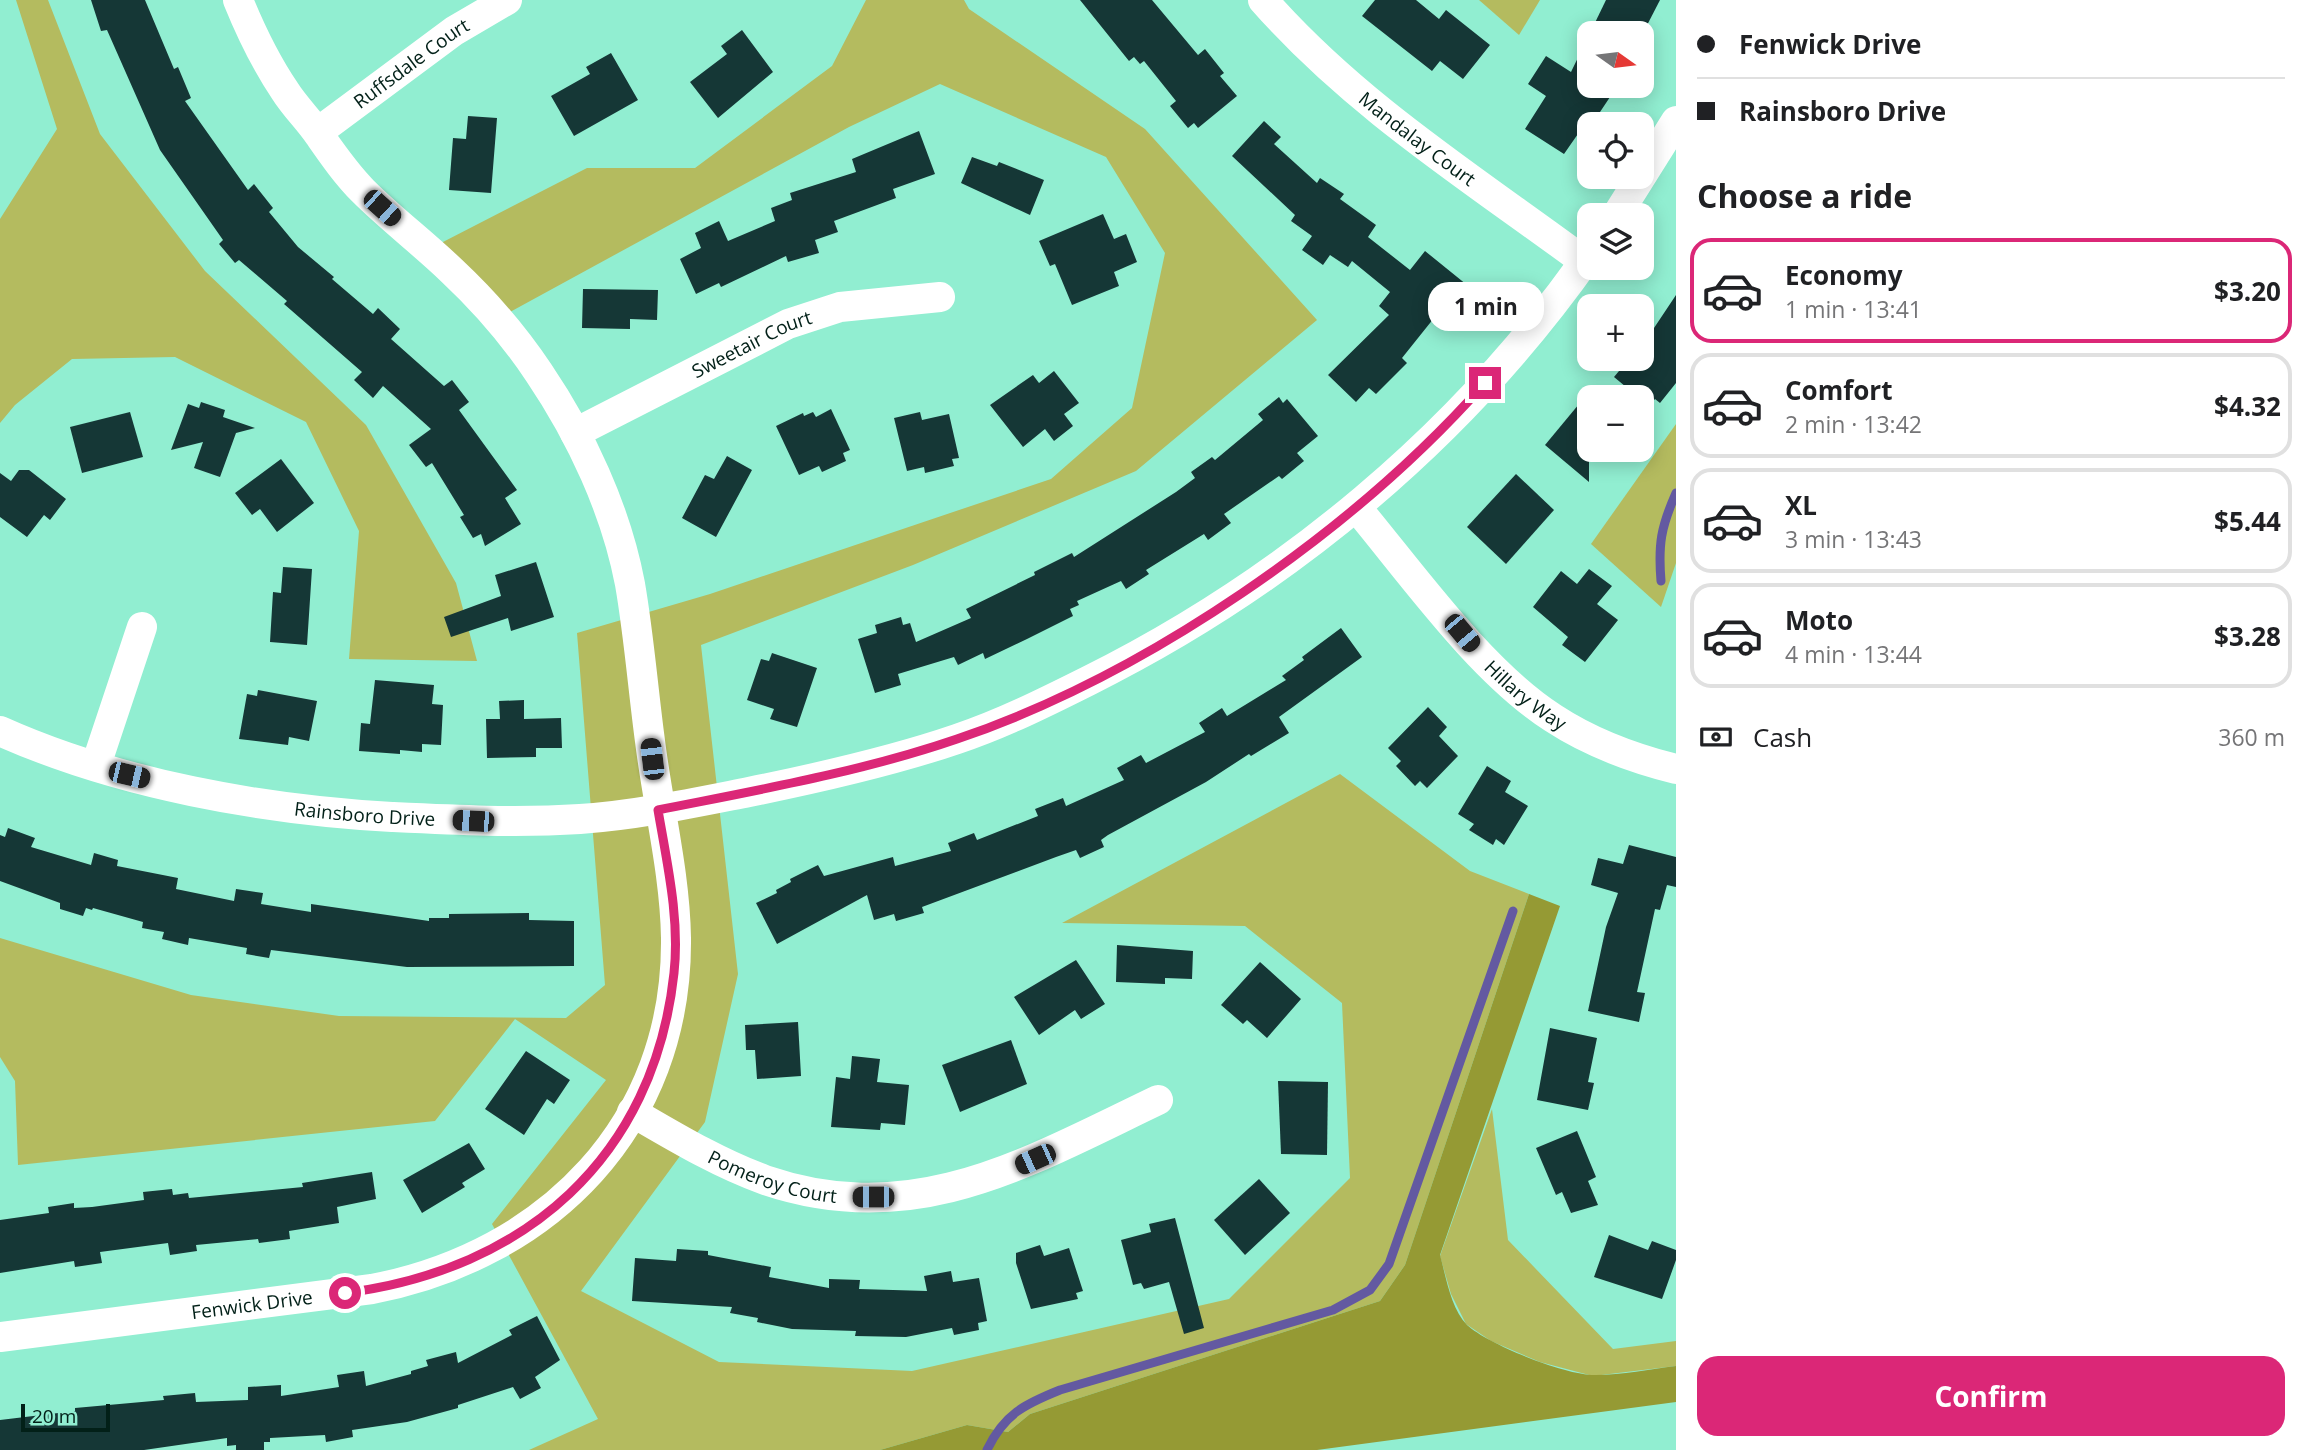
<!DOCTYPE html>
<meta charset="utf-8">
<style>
:root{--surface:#fff;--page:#f6f6f6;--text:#202124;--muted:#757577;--line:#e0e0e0;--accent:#db2777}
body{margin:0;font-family:"Open Sans",sans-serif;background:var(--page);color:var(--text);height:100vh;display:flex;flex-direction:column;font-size:26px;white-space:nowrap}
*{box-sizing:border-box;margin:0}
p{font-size:23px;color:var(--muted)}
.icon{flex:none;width:38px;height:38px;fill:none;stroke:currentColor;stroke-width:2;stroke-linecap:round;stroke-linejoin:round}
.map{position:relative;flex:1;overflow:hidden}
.side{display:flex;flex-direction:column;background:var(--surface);width:630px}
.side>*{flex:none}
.top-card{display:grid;align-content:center;height:154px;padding:0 21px;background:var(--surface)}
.needle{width:46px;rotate:104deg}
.buttons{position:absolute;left:1577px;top:21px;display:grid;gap:14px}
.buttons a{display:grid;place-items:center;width:77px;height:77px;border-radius:14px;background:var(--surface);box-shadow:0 4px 18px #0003;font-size:35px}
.scale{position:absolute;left:21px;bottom:18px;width:89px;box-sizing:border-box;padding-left:7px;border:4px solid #022018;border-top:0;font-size:19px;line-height:24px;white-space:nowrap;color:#022018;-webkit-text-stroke:5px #91eed1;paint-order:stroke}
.end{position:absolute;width:32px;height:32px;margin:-16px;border:9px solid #db2777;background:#fff;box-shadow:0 0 0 4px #fff}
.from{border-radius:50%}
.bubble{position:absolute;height:49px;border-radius:21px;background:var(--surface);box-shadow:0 4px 18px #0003;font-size:23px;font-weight:700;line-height:49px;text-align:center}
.car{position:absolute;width:21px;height:42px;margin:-21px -10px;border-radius:9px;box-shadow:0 0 5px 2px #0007;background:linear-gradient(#222 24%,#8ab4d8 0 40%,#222 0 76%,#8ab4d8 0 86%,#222 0)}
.top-card b{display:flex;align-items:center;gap:24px;height:66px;font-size:26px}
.top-card b+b{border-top:2px solid var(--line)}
.top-card i{width:18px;height:18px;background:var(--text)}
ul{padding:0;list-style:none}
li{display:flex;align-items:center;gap:21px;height:105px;margin:0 14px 10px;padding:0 7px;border:4px solid var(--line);border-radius:21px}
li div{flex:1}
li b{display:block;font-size:26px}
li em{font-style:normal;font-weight:700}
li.active{border-color:var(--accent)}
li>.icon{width:63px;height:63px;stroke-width:1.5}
h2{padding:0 21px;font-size:32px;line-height:84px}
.pay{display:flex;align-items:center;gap:18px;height:77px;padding:0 21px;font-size:26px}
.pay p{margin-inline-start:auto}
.primary-button{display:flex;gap:14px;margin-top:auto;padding:14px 21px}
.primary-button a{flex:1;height:80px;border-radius:21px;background:var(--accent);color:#fff;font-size:28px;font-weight:700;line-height:80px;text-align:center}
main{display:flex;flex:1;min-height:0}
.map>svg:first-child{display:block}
.green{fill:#b4bb5f}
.forest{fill:#959a34}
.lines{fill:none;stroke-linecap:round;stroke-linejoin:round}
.stream{stroke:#6359a1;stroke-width:9}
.building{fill:#153736}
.minor{stroke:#fff;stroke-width:30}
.route{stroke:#db2777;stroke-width:9}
.labels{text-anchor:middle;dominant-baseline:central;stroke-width:7;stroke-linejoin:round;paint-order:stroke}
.street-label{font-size:19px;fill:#022018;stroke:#91eed1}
</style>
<main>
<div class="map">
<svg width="1676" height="1450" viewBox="0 0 1676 1450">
<rect width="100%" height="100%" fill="#91eed1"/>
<!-- green -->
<g class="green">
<polygon points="16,0 48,0 100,134 205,271 366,425 456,583 477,661 349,659 359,531 306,422 175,357 72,359 15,405 0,423 0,219 57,129"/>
<polygon points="866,0 964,0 969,9 1145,129 1317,320 1136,471 913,565 701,645 738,974 705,1122 581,1291 719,1362 912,1371 1229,1299 1350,1178 1342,1003 1245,926 1062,923 1340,774 1470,871 1529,894 1405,1265 1380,1301 1030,1414 1008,1432 967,1425 880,1450 529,1450 598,1419 492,1224 606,1080 515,1019 435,1121 18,1165 15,1081 0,1057 0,938 191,995 339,1016 566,1018 605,985 577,633 710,594 1051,479 1132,408 1165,253 1106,157 940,84 849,127 510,312 441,243 587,168 695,168 832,66"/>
<polygon points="1479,0 1540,0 1519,35"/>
<polygon points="1676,424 1676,563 1661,607 1591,544"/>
<polygon points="1492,1109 1508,1240 1613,1349 1676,1341 1676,1366 1593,1376 1540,1362 1491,1341 1466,1324 1451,1294 1440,1256"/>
</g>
<!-- forest -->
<path class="forest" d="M1529,894L1560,906L1440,1255C1446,1277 1451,1309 1467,1325C1489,1345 1567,1376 1596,1375C1622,1375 1650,1369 1676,1366V1402L1317,1450H880L967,1425L1008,1432L1030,1414L1380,1301L1405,1265Z"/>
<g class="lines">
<!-- stream -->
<g class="stream">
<path d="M1661,581C1658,544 1661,527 1676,493"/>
<path d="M987,1450C1004,1414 1025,1404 1060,1390L1333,1310L1370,1290L1389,1264L1513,911"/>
</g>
</g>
<!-- building -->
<g class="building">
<polygon points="91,0 145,0 174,69 178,67 191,98 185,101 248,190 254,184 273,208 269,212 298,247 334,277 332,279 373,314 378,308 400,329 391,339 444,386 452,380 469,402 459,410 517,490 505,498 521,524 485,546 481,534 473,538 460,517 464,515 432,463 426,467 409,445 431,429 383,386 373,398 354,380 362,372 284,304 287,301 239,260 235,263 219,244 223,240 160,150 107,30 101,31"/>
<polygon points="1080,0 1152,0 1198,55 1205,49 1224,73 1220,76 1237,96 1198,128 1194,123 1188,128 1170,106 1176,101 1144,61 1140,64 1134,57 1129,61"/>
<polygon points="1375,0 1416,0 1439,19 1446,10 1490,45 1463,79 1440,61 1432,71 1362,16"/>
<polygon points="1606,0 1660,0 1643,33 1590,33"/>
<polygon points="742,30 773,72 718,118 690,82 727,54 721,46"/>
<polygon points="1589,35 1589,86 1610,97 1594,121 1589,118 1564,154 1525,129 1546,96 1528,84 1546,56 1571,72"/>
<polygon points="611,53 638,100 574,136 551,96 590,74 586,67"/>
<polygon points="468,116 497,118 491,193 449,190 453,138 466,139"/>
<polygon points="1264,121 1281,137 1274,144 1317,183 1320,178 1344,194 1340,199 1376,225 1368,237 1410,270 1425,251 1467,285 1450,306 1446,303 1402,358 1407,363 1376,394 1369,388 1356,402 1328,375 1389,315 1379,306 1390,292 1352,261 1348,267 1330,255 1323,265 1302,250 1312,236 1291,221 1295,215 1232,156"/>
<polygon points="919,131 935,174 893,189 896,198 834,221 838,232 815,240 819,253 788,262 786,256 721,287 719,283 696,294 680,259 701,248 695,233 719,221 728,241 775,221 771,208 792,200 790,193 856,172 852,159"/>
<polygon points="972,157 997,166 999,162 1044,180 1030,215 961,183"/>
<polygon points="1103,214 1114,239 1126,234 1137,262 1114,272 1119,286 1072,305 1055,264 1050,266 1039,241"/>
<polygon points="583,289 658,290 657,320 630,319 630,329 582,328"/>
<polygon points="1676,295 1676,383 1660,403 1655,399 1649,406 1614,377 1629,359 1642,359 1642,346"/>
<polygon points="1054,371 1079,403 1064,414 1073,426 1054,441 1045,429 1023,447 990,405 1033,375 1039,383"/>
<polygon points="1589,392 1589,482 1545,445"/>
<polygon points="1279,397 1283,403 1287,399 1318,436 1297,453 1304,461 1282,479 1279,476 1224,514 1231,523 1208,540 1204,534 1146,570 1149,574 1126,589 1121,581 1077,601 1079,605 1070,609 1073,616 1027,639 985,659 983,653 958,665 954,657 898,674 901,685 875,693 858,639 877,633 875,625 901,617 903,625 910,623 916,642 971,618 966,609 1035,575 1034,572 1072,553 1074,557 1176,492 1195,478 1191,472 1212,457 1215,460 1263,420 1258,414"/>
<polygon points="201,402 225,410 223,417 255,428 236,433 220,477 194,468 203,442 171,450 188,404 199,408"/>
<polygon points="831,409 850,450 843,453 846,461 822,472 819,466 799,475 776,426 803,413 804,416 813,412 816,417"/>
<polygon points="130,412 143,457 82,473 70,427"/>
<polygon points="920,412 922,420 949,414 959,458 952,459 954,466 925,473 924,467 907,471 894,418"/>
<polygon points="727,456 752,470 716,537 682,518 705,475 714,479"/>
<polygon points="281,459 314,503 277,532 260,509 252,515 235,493"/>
<polygon points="19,470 29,470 66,499 50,520 44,515 27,537 0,517 0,473 11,481"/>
<polygon points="1516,474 1554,510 1506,564 1467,527"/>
<polygon points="536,562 554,617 511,631 508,618 451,637 444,617 501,596 495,575"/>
<polygon points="283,567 312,569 307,645 270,642 273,592 281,593"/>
<polygon points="1589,569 1612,586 1597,604 1618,620 1585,662 1562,645 1568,637 1533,607 1561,571 1577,584"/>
<polygon points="1341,628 1362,657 1279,717 1289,733 1251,756 1249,754 1206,782 1108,835 1101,840 1104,847 1080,858 1076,850 1056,857 922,907 924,913 896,921 894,914 874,920 867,895 777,944 756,903 777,893 776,890 791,882 790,879 818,865 824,876 893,857 895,866 951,851 948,843 974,833 977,840 1038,816 1035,809 1063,798 1066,806 1124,780 1117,768 1141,755 1146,763 1205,732 1199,723 1222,708 1227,716 1286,680 1282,676 1304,660 1302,657"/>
<polygon points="772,653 817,668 797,727 770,719 774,709 747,700 761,659 769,661"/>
<polygon points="375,680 434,685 432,704 443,705 441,745 422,744 422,752 400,750 400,754 359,751 361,723 370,724"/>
<polygon points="258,690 317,701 309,741 289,737 288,745 239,739 247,694 257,696"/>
<polygon points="524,700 524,719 561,718 562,748 536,748 536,757 487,758 486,719 500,719 499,701"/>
<polygon points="1428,707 1447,727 1439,736 1458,756 1427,788 1420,781 1415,786 1396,766 1401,761 1388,748"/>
<polygon points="1487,766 1511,781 1505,792 1528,806 1504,845 1496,839 1493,845 1469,830 1474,824 1458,814"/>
<polygon points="8,828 35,838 31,847 91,865 94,853 118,860 117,866 178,878 176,889 234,901 236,889 263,893 261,904 311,912 311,904 429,921 429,918 449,918 449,914 529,913 529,920 574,921 574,966 407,967 271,950 269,958 246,954 247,948 189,938 188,945 162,939 164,932 142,928 143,922 93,908 92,910 86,908 83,916 60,909 60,903 0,881 0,835 5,837"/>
<polygon points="1629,845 1676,857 1676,887 1667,885 1660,910 1655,909 1637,992 1645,993 1639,1022 1588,1011 1606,927 1618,893 1591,885 1598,858 1623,864"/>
<polygon points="1117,945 1193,951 1192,979 1165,978 1165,984 1116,982"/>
<polygon points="1076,960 1105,1004 1081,1019 1075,1010 1039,1035 1014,997"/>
<polygon points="1260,962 1301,999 1267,1038 1247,1020 1243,1024 1221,1005"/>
<polygon points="798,1022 801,1076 757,1079 755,1050 746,1050 745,1025"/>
<polygon points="1550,1028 1597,1038 1588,1082 1594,1083 1588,1110 1537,1100"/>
<polygon points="1011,1040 1027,1084 960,1112 942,1065"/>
<polygon points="526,1051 570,1080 554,1104 547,1099 524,1135 485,1109"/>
<polygon points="852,1056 880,1059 877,1082 909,1085 905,1125 881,1123 880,1130 831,1127 836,1077 850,1079"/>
<polygon points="1278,1081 1328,1082 1327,1155 1281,1154"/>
<polygon points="1577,1131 1596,1177 1588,1181 1598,1205 1571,1213 1562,1192 1556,1195 1536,1148"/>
<polygon points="469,1143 485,1169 462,1183 465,1187 422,1213 403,1180"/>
<polygon points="372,1172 376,1199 337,1207 339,1223 289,1231 290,1239 259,1243 258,1239 196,1245 197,1251 170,1255 168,1243 100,1252 102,1263 75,1267 74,1261 0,1273 0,1220 49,1213 48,1207 74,1203 74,1208 92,1207 144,1200 143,1192 172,1189 173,1195 188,1193 189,1198 303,1187 302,1183"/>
<polygon points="1259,1179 1290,1213 1245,1255 1214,1220"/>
<polygon points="1175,1218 1204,1328 1184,1334 1169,1282 1144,1289 1141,1283 1133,1285 1121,1240 1151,1232 1149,1224"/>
<polygon points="1609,1235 1648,1250 1652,1241 1676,1250 1676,1260 1662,1299 1594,1277"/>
<polygon points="1040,1245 1044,1256 1069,1248 1083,1291 1076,1293 1078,1299 1031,1309 1016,1263 1016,1253"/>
<polygon points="677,1249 708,1251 708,1255 771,1267 769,1277 829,1288 829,1279 860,1280 859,1289 927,1291 924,1276 951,1271 953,1282 979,1278 987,1321 978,1323 979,1330 954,1335 952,1328 906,1337 855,1336 856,1331 792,1329 757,1322 758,1318 730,1313 732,1307 632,1301 635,1258 676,1261"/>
<polygon points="537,1316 560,1360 535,1377 541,1388 520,1399 513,1387 458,1405 458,1408 407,1422 352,1430 353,1437 326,1442 325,1435 270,1438 270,1442 264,1442 264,1450 236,1450 236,1445 227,1446 227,1438 144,1450 0,1450 0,1420 75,1411 75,1408 164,1400 163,1396 195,1393 196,1402 248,1400 248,1387 281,1385 281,1396 339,1387 337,1375 364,1371 366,1386 411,1374 411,1371 428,1366 426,1360 456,1352 458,1363 512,1335 509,1330"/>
</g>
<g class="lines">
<!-- minor -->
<g class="minor">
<path id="s1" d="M1263,0C1355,105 1473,179 1585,262"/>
<path id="s2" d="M318,132L454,31L507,0"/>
<polyline points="1617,215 1676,121"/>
<path id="s3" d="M575,433L788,324L840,307L940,297"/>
<path id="s4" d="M1356,507C1412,574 1480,671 1553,718C1591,743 1632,758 1676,769"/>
<path id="s5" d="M0,731C118,784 264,810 392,817C455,820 517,823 580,819C637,815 693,803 749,792C818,778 890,762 957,739C1002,724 1046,702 1088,681C1285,583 1462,436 1589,255"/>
<polyline points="96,765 142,627"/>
<path id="s6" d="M632,1112C675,1137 718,1163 765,1180C914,1231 1028,1162 1158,1100"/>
<path id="s7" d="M0,1337L372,1289C548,1255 678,1125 676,938C675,873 658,806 650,741C643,689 639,636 630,584C616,510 581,435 539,373C515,337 484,301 452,271C423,243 391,219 363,191C346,174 333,155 319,135C309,120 295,107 285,91C266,63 251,32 238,0"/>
</g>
</g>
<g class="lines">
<!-- route -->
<path class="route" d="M345,1293C525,1270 654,1158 674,973C680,919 667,863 658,810C758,790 861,772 957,739C1146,675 1353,532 1485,383"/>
</g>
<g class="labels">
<!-- street labels -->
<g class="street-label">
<text stroke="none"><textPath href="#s2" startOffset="116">Ruffsdale Court</textPath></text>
<text stroke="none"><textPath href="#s1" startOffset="208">Mandalay Court</textPath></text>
<text stroke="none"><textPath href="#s3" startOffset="198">Sweetair Court</textPath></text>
<text stroke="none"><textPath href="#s4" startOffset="254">Hillary Way</textPath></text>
<text stroke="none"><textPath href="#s5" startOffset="376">Rainsboro Drive</textPath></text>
<text stroke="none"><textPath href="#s6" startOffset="156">Pomeroy Court</textPath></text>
<text stroke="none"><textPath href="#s7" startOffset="254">Fenwick Drive</textPath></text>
</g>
</g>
</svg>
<div class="buttons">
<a><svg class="needle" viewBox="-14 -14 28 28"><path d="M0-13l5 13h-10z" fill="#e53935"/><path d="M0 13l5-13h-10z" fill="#757577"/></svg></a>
<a><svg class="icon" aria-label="locate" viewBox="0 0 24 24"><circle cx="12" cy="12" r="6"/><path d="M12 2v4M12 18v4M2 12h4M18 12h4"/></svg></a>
<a><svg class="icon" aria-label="layers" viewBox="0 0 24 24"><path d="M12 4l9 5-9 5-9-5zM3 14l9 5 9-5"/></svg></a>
<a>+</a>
<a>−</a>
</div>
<div class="scale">20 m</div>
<i class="end from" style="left:345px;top:1293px"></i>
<i class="end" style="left:1485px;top:383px"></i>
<div class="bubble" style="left:1428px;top:282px;width:116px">1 min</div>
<i class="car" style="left:382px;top:208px;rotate:132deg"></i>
<i class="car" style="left:1462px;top:633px;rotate:140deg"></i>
<i class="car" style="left:652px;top:759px;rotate:353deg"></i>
<i class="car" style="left:129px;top:775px;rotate:103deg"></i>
<i class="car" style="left:473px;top:821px;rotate:273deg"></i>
<i class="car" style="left:1035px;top:1159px;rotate:246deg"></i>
<i class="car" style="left:873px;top:1197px;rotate:270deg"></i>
</div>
<section class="side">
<div class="top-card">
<b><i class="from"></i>Fenwick Drive</b>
<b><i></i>Rainsboro Drive</b>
</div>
<h2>Choose a ride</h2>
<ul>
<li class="active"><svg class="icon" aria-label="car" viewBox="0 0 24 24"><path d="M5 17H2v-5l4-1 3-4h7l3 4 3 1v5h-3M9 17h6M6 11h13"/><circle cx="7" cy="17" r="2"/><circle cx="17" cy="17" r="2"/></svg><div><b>Economy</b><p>1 min · 13:41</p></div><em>$3.20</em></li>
<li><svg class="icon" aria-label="car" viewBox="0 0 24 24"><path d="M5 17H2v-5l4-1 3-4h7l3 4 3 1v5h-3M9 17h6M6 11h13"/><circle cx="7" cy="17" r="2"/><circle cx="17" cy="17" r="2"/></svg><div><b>Comfort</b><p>2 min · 13:42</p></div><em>$4.32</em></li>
<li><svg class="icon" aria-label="car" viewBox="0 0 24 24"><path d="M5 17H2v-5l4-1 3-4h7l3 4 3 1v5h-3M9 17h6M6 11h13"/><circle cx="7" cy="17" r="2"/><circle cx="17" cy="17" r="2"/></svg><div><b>XL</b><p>3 min · 13:43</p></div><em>$5.44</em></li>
<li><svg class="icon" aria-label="car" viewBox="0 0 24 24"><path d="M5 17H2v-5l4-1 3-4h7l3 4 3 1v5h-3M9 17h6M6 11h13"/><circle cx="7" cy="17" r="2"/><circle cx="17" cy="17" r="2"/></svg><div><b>Moto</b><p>4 min · 13:44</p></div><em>$3.28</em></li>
</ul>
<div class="pay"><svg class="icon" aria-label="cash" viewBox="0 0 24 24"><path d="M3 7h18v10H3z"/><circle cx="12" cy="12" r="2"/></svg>Cash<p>360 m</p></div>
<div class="primary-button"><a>Confirm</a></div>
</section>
</main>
